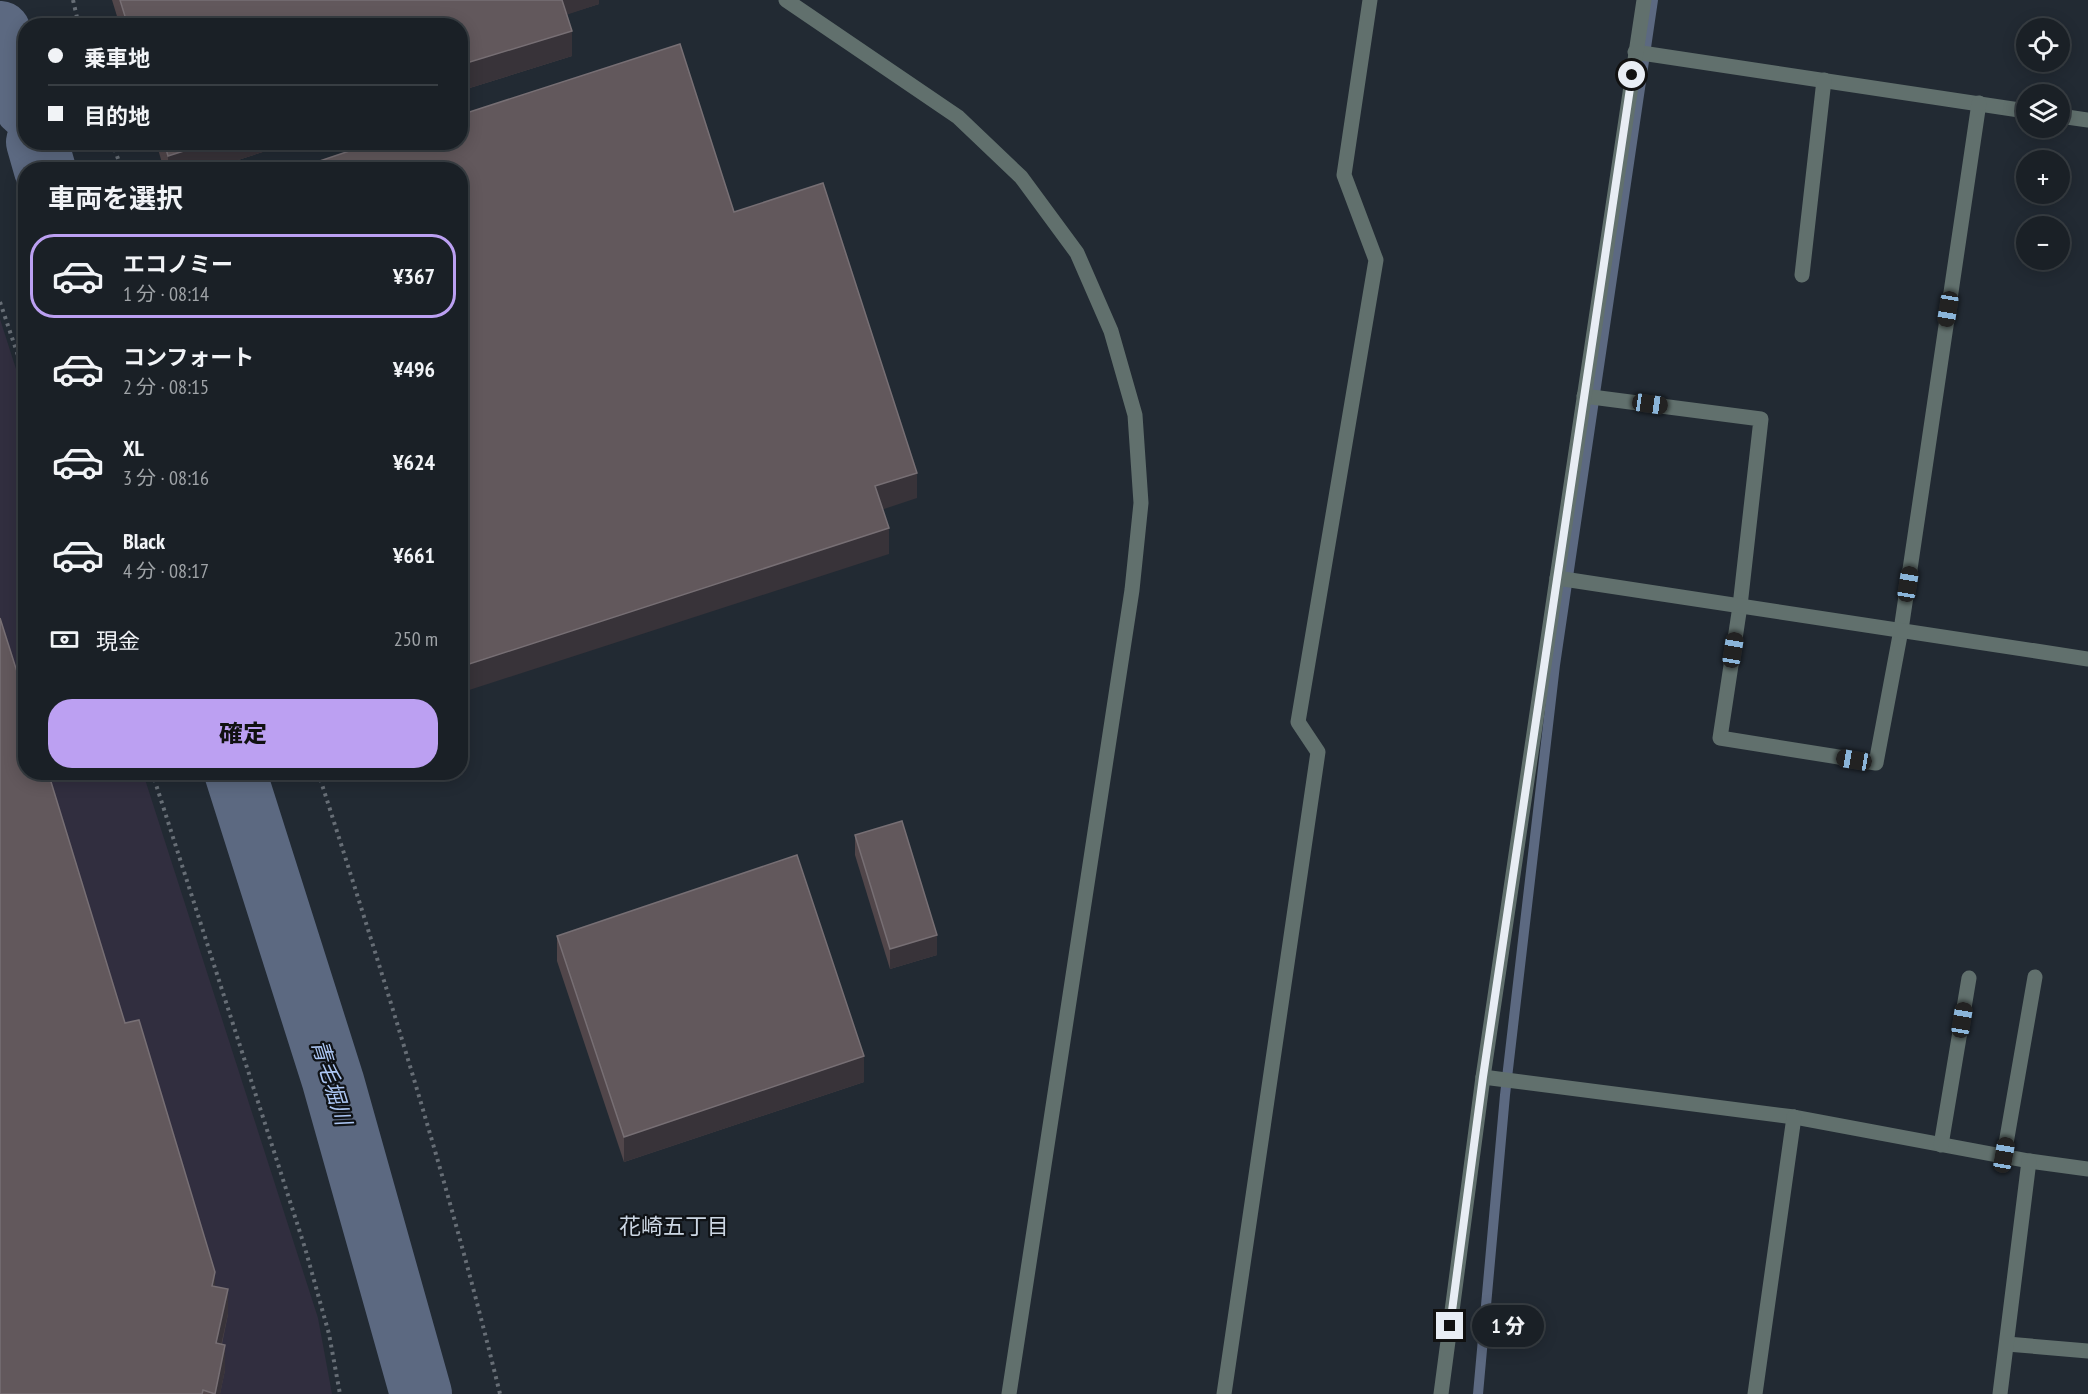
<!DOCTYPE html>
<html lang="ja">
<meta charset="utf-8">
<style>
:root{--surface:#1a2026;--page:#23282e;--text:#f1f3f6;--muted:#9fa3a7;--line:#383e43;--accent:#bca0f2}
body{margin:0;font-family:"PT Sans Narrow","Noto Sans JP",sans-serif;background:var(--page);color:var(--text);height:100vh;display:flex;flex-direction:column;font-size:22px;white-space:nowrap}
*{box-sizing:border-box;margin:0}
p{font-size:20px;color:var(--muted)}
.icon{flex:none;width:33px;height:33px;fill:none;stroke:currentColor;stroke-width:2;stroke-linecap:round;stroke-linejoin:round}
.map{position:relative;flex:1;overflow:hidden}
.drawer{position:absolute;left:18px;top:162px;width:450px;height:618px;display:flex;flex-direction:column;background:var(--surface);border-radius:24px;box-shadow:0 3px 15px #0003,0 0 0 2px var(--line)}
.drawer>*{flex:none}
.hud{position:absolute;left:18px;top:18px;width:450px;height:132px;border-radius:24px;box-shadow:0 3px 15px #0003,0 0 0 2px var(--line);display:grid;align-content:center;height:132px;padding:0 30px;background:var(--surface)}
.buttons{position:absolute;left:2016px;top:18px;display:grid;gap:12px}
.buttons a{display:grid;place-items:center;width:54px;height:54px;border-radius:50%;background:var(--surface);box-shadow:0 3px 15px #0003,0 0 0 2px var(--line);font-size:30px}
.end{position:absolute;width:27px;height:27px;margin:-14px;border:8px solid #e8edf4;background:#111;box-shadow:0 0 0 3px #111}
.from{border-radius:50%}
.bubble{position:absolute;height:42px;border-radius:21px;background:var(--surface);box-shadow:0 3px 15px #0003,0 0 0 2px var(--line);font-size:20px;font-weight:800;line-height:42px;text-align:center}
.car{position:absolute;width:18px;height:36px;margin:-18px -9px;border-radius:8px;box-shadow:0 0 4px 2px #0007;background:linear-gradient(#222 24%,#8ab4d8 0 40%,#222 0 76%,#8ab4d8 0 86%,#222 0)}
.hud b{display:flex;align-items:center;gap:21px;height:57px;font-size:22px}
.hud b+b{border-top:2px solid var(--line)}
.hud i{width:15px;height:15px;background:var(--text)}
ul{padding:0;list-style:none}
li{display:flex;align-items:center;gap:18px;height:84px;margin:0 12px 9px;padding:0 18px;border:3px solid transparent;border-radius:24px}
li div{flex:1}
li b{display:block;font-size:22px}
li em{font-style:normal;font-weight:800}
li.current{border-color:var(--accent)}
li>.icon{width:54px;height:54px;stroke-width:1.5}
h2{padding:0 30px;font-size:27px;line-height:72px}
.pay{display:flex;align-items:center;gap:15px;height:66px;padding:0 30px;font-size:22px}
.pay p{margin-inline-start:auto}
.cta{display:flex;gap:12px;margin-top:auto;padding:12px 30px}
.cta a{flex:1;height:69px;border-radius:24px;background:var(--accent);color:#111;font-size:24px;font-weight:800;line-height:69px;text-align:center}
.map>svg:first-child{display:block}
.commercial{fill:#312e3f}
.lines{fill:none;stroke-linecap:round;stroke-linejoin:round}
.stream{stroke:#5c6981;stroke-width:10}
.river{stroke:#5c6981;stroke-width:62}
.path{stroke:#676e76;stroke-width:4;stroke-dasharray:3 4.5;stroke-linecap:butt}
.minor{stroke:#61706d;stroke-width:15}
.wall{fill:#51464a}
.shaded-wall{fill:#383339}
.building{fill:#62585c;stroke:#776f74;stroke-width:1.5}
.route{stroke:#e8edf4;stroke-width:8}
.labels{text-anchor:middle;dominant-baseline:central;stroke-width:4.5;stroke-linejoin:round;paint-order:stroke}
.water-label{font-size:22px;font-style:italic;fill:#acc6f3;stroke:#0f1216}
.neighbourhood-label{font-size:22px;fill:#ccd6e3;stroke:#0f1216}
</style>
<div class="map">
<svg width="2088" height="1394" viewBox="0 0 2088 1394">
<rect width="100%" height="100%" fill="#222a33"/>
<!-- commercial -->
<polygon class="commercial" points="0,319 25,397 26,772 143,773 318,1318 332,1394 0,1394"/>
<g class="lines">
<!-- stream -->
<polyline class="stream" points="1478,1394 1505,1095 1555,665 1653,0"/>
<!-- river -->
<g class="river">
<polyline points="0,32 26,107"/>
<polyline points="37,142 45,170"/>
<polyline points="235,772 333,1081 421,1394"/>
</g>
<!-- path -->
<g class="path">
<polyline points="73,0 79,26"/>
<polyline points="112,142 122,170"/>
<polyline points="0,302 26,379"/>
<polyline points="152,772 305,1248 329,1334 340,1394"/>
<path d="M318,772C384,978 449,1184 500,1394"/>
</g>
<!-- minor -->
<g class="minor">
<polyline points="786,0 958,117 1021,177 1077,253 1111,331 1135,415 1141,503 1132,590 1009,1394"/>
<polyline points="1635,52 2026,111"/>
<polyline points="2060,116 2088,120"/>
<polyline points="1802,275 1824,80"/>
<polyline points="1584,396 1761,419 1740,606 1720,738 1876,763 1901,630 1979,103"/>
<polyline points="1557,578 1644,0"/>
<polyline points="1483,1077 1794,1117 2029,1161 2088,1169"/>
<polyline points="1941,1145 1969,978"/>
<polyline points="2004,1155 2035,977"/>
<polyline points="2007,1344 2088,1351"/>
<polyline points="1224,1394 1318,752 1298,722 1376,260 1344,175 1370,0"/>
<polyline points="1441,1394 1483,1077 1557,578 2088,659"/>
<polyline points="1755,1394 1794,1117"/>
<polyline points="2000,1394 2029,1161"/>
</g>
</g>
<!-- wall -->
<g class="wall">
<polygon points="112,0 599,0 599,4 567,14 572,56 460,91 460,26 120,26"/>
<polygon points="156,142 294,142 207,170 164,170"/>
<polygon points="855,835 937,955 890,969 855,855"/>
<polygon points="557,936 864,1082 624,1162 557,961"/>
<polygon points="125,1023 215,1286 228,1314 222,1344 225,1370 220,1394 0,1394"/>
</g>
<!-- shaded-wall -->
<g class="shaded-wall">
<polygon points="560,0 599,0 599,4 560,17"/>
<polygon points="572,31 572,56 460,91 460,65"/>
<polygon points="212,142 294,142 207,170 168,170 168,156"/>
<polygon points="917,473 917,498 875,512 875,486"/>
<polygon points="889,528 889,554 460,693 460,667"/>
<polygon points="937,935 937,955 890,969 890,949"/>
<polygon points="864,1056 864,1082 624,1162 624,1137"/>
<polygon points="215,1272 215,1297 212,1286"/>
<polygon points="228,1289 228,1314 216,1368 216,1343"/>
<polygon points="225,1345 225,1370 220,1394 215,1394"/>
</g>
<!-- building -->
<g class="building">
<polygon points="120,0 562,0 572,31 460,65 460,26 128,26"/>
<polygon points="680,44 734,212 823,183 917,473 875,486 889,528 460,667 460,170 293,170 376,142 460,142 460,115"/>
<polygon points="164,142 212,142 168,156"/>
<polygon points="0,618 26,700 26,772 48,772 125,1023 139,1020 215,1272 212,1286 228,1289 216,1343 225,1345 215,1394 203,1390 202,1394 0,1394"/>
<polygon points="902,821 937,935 890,949 855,835"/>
<polygon points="797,855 864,1056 624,1137 557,936"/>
</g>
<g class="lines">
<!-- route -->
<polyline class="route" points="1450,1326 1483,1077 1632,75"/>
</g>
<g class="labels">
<!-- water labels -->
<g class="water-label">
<text transform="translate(332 1082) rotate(73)">青毛堀川</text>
</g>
<!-- neighbourhood labels -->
<g class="neighbourhood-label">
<text x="674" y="1226">花崎五丁目</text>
</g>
</g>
</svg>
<div class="buttons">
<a><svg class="icon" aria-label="locate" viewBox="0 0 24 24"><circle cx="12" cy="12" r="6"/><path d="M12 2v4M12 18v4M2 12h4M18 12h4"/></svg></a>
<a><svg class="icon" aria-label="layers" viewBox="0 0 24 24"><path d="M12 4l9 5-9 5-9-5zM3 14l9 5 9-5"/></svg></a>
<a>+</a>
<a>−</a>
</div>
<i class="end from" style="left:1632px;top:75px"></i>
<i class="end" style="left:1450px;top:1326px"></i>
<div class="bubble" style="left:1472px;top:1305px;width:72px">1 分</div>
<i class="car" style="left:1948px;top:309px;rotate:189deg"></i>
<i class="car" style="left:1650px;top:404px;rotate:98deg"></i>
<i class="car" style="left:1908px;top:584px;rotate:9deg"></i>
<i class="car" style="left:1733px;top:650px;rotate:9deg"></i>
<i class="car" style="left:1854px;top:760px;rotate:280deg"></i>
<i class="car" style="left:1962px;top:1020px;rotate:9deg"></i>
<i class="car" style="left:2004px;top:1155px;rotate:10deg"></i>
<div class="hud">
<b><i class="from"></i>乗車地</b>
<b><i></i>目的地</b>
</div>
<section class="drawer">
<h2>車両を選択</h2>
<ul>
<li class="current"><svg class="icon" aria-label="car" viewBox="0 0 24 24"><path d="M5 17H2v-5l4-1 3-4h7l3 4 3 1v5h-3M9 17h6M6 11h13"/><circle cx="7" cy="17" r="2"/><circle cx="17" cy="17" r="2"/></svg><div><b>エコノミー</b><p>1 分 · 08:14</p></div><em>¥367</em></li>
<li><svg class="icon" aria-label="car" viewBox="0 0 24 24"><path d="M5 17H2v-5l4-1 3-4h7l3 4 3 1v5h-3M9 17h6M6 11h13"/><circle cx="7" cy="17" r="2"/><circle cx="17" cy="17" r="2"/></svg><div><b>コンフォート</b><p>2 分 · 08:15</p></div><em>¥496</em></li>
<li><svg class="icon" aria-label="car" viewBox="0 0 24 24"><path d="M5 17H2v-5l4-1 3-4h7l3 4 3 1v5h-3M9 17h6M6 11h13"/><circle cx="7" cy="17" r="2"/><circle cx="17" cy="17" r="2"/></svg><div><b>XL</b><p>3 分 · 08:16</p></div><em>¥624</em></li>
<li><svg class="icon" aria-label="car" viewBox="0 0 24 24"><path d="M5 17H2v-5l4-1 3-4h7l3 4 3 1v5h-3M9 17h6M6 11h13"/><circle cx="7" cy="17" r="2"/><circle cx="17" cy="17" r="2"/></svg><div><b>Black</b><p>4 分 · 08:17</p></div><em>¥661</em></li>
</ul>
<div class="pay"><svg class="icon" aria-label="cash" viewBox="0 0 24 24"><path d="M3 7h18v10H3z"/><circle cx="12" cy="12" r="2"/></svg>現金<p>250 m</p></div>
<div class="cta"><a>確定</a></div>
</section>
</div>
